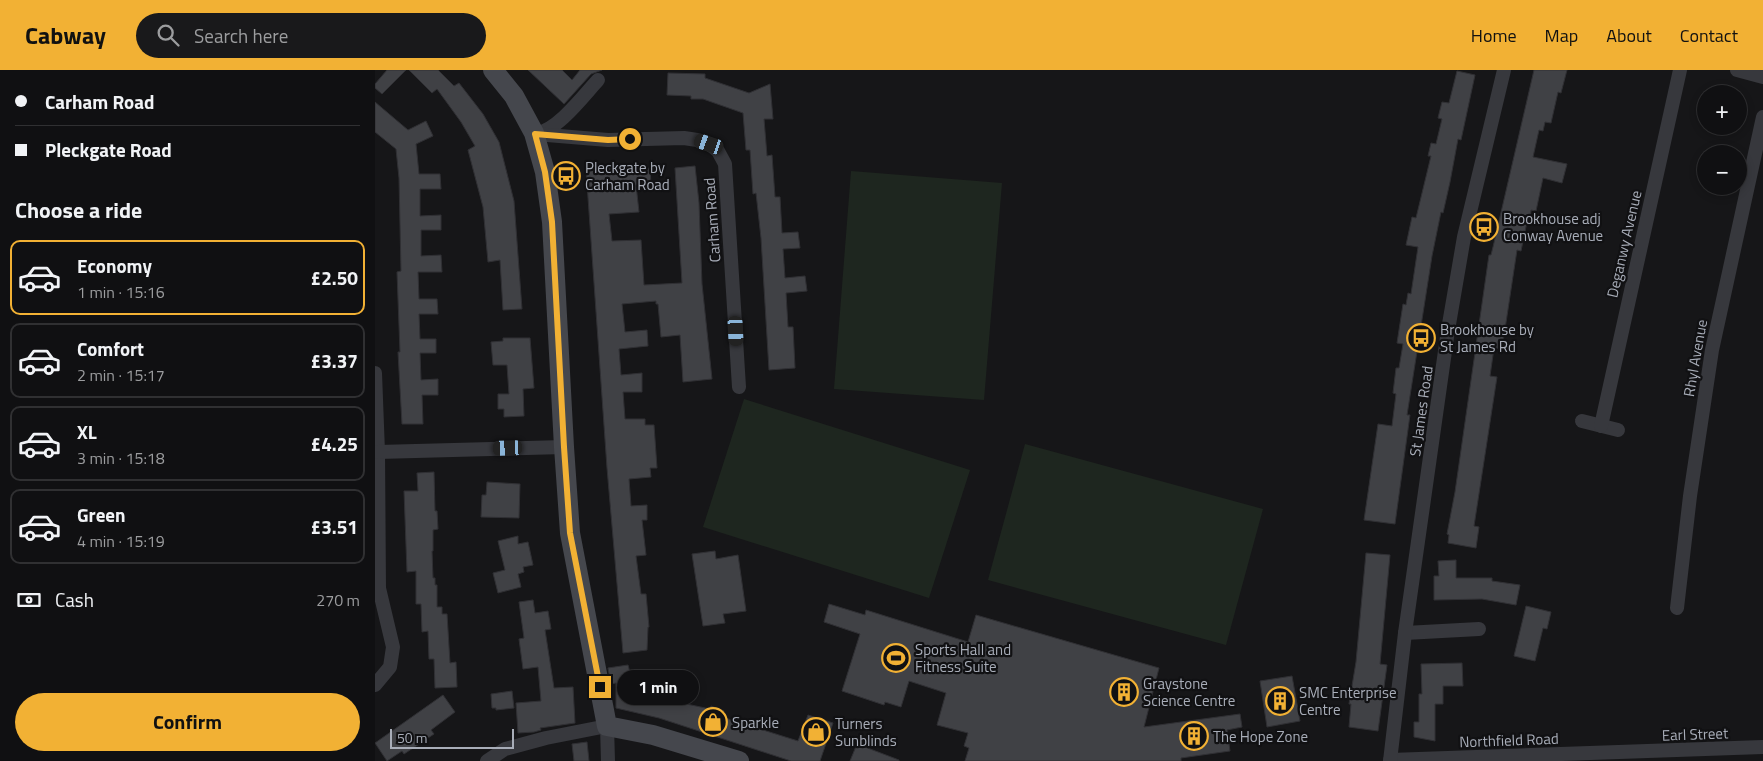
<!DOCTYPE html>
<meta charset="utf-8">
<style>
:root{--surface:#101012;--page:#19191b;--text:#f1f3f6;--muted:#9c9d9f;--line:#303032;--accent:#f2b134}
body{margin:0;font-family:"Titillium Web",sans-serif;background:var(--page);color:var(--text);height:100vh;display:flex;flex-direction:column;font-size:19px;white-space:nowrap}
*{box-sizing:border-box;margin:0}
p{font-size:16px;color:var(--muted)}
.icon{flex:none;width:28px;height:28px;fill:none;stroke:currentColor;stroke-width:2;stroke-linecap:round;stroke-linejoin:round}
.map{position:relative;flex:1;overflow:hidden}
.panel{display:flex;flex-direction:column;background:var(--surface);width:375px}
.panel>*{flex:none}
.guide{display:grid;align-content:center;height:110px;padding:0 15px;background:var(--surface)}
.tools{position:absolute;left:1322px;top:15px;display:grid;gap:10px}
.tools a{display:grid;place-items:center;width:50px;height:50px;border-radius:50%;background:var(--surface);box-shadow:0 2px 8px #0003,0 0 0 1px var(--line);font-size:25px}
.scale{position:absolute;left:15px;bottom:12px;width:124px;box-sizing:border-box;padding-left:5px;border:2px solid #a8adb8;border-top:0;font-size:14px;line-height:18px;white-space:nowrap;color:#a8adb8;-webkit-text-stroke:4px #111113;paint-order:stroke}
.end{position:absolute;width:22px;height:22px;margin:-11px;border:6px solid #f2b134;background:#111;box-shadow:0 0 0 2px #111}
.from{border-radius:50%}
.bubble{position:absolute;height:35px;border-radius:18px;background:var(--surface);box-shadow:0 2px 8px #0003,0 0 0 1px var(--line);font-size:16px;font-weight:700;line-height:35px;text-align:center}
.car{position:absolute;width:15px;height:30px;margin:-15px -8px;border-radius:6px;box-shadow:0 0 4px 1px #0007;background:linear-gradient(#222 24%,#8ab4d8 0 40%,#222 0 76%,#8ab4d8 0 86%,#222 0)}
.guide b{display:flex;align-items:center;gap:18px;height:48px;font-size:19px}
.guide b+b{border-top:1px solid var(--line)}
.guide i{width:12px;height:12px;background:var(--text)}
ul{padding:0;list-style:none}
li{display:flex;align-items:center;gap:15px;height:75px;margin:0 10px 8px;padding:0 5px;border:2px solid var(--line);border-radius:10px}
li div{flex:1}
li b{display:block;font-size:19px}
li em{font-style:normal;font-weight:700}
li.on{border-color:var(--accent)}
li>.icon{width:45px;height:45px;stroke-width:1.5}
h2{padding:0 15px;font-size:22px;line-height:60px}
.pay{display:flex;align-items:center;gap:12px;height:55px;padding:0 15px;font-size:19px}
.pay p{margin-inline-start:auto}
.primary-button{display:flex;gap:10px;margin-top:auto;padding:10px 15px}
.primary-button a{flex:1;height:58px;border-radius:30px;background:var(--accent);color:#111;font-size:20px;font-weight:700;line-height:58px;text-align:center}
header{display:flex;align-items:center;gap:30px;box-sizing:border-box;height:70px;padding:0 25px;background:var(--accent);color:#111}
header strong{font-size:24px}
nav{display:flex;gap:28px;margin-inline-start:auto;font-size:18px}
.search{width:350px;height:45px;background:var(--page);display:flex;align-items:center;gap:12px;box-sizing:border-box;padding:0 18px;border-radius:28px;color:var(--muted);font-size:19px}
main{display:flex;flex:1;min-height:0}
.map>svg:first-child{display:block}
.green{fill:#1e261f}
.building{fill:#404145;stroke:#303034}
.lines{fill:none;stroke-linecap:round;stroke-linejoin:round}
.street{stroke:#37383d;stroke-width:14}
.secondary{stroke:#45474d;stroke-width:20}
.route{stroke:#f2b134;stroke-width:6}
.labels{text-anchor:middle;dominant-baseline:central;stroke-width:4.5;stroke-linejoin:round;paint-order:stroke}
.poi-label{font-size:15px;fill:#a8adb8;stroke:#111113;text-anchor:start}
.street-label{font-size:15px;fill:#a8adb8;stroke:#111113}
</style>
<header>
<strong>Cabway</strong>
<div class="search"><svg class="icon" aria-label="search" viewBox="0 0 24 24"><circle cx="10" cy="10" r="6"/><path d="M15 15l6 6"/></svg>Search here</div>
<nav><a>Home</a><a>Map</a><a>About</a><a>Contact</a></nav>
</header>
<main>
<section class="panel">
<div class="guide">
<b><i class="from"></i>Carham Road</b>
<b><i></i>Pleckgate Road</b>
</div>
<h2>Choose a ride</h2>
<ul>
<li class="on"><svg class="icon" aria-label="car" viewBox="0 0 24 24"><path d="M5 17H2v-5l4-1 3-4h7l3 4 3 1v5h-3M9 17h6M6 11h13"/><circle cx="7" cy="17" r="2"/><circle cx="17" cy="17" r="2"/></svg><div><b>Economy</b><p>1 min · 15:16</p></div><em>£2.50</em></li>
<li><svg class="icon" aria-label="car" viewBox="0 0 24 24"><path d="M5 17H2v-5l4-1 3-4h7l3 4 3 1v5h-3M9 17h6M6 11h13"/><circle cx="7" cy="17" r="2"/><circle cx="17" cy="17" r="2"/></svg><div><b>Comfort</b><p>2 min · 15:17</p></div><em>£3.37</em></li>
<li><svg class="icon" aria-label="car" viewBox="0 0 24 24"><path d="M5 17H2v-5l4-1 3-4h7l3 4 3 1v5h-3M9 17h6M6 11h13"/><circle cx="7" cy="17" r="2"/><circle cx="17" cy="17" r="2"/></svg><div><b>XL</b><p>3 min · 15:18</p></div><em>£4.25</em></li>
<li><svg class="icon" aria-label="car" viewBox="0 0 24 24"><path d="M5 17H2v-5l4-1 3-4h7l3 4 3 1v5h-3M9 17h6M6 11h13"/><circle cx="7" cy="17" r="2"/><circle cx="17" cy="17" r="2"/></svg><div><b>Green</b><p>4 min · 15:19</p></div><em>£3.51</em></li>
</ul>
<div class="pay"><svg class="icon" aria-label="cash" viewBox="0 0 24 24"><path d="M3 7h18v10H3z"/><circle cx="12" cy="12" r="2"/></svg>Cash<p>270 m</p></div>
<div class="primary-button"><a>Confirm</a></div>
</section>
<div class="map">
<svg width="1388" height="691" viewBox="0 0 1388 691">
<rect width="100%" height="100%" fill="#161618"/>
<!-- green -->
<g class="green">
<polygon points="476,101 627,113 609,330 459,319"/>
<polygon points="369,329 595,400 554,528 328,457"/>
<polygon points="650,374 888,439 851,575 613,510"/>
</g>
<!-- building -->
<g class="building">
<polygon points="12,0 31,0 7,24 0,18 0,14"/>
<polygon points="34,0 63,0 79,16 84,13 108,44 124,72 139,131 147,239 128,240 125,190 113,192 108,137 93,80 100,76 86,52 62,19 57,23"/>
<polygon points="153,0 187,0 197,10 205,0 227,0 216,4 189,34"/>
<polygon points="1159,0 1192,0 1186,23 1183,22 1176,53 1170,52 1168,61 1164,60 1158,87 1192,94 1187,113 1168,108 1161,141 1156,140 1155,148 1153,147 1146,181 1142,180 1127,279 1119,278 1115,306 1122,307 1099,456 1104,457 1101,478 1073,473 1074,465 1072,464 1080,422 1114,185 1116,185 1118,177"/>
<polygon points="1082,1 1100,5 1086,70 1083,69 1075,112 1068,143 1066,142 1057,186 1032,345 1035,345 1020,454 989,450 1003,354 1017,356 1021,324 1018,323 1021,298 1024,298 1028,274 1022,273 1028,234 1031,235 1033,223 1036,224 1043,177 1031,175 1037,147 1041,148 1056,86 1053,86 1056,73 1061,74 1067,49 1063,48 1067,32 1074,33"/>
<polygon points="293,3 330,4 330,8 374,23 395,14 398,49 389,49 392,86 397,85 400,127 405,127 407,163 423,162 425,178 408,179 410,208 430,206 432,221 411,223 413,257 418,257 420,298 394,300 386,168 381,123 378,124 375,80 371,80 368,43 328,29 316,29 316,26 292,25"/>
<polygon points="0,32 33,60 51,51 58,66 41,74 44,104 65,104 66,119 45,119 45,146 66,145 66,160 46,160 46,186 66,185 67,202 43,202 44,229 62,229 63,244 44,244 45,269 61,269 61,283 45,283 46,310 63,309 63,325 47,325 48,354 27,354 23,282 25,282 22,202 26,201 24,108 21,79 0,62"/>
<polygon points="257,96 257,99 275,98 276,115 261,115 264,142 234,144 237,171 266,170 269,215 307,213 300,98 320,96 324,133 327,214 337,309 308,312 305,265 286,267 283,234 281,234 281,231 247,234 250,262 272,260 273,276 244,279 246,305 267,303 267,322 248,322 250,349 270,349 270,355 279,355 282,398 275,398 276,407 254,409 256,436 272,435 272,450 267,450 271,485 261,486 266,524 271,524 274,557 273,557 272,580 248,583 232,398 211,99"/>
<polygon points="128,268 155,268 159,318 148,319 149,346 129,347 129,339 123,339 123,324 134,324 132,295 118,295 116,272 128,271"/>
<polygon points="59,402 60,441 62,441 63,459 58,460 58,481 57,481 58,508 60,508 60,515 62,515 62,537 67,537 67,544 72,544 75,593 81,592 82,617 60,618 59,589 54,589 53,561 47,562 46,534 41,534 41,501 32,502 29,421 43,421 42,403"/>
<polygon points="112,412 145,414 144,448 106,447 107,425 111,425"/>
<polygon points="143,466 143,474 153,472 158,495 148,497 149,502 143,504 146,517 123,523 118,503 130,500 123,471"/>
<polygon points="340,481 341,489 363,485 371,541 348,544 350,553 328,556 317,484"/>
<polygon points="991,483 1015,485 1005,594 1012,595 1003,661 974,657 976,634 974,634 981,592"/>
<polygon points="1081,490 1081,508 1117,508 1117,511 1145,515 1141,535 1107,529 1059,530 1059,506 1064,506 1063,491"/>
<polygon points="158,530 160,543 173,541 176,559 170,560 179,618 198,617 200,653 165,658 166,660 159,662 143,663 141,633 166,631 163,597 148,599 144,569 149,568 144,532"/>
<polygon points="454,534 490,545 491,540 593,572 601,545 784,598 769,657 865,644 867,657 852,660 855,681 806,688 806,691 590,691 594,678 589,676 593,663 562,655 571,623 534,611 526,637 510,632 509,635 467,621 485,564 449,552"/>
<polygon points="1151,536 1176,542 1172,559 1168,558 1160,591 1139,586"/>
<polygon points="1087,593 1088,616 1068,616 1068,634 1060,634 1060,671 1039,667 1039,652 1044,652 1044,624 1047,624 1046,594"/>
<polygon points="253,595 259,618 302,632 335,639 336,636 349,641 347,647 423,671 433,645 458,653 445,691 416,691 284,648 241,638 241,613 236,614 233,598"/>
<polygon points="917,606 925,651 892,657 885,611"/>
<polygon points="137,621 139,638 121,640 121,638 117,638 116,624"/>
<polygon points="68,625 80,642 56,660 59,664 29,684 27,681 12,691 0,673"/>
<polygon points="212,672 214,691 199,691 197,674"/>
<polygon points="482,674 524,690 524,691 475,691"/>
</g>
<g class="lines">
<!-- street -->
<g class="street">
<polyline points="1362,0 1388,7"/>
<path d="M162,63C183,60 209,25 223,10"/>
<polyline points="160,64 233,70 309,68 322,70 334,74 343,81 350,94 364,317"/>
<polyline points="0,303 3,382 4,518 18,577 15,597 0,615"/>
<polyline points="1207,351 1243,360"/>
<polyline points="1226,356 1305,0"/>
<polyline points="3,382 189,377"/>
<polyline points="1302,538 1315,426 1337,280 1388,47"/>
<polyline points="1030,563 1104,559"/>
<polyline points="1015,690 1388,677"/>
<polyline points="112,691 130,679 171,668 232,656 233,691"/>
<polyline points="1015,691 1030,563 1073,260 1089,167 1129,0"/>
</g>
<!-- secondary -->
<polyline class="secondary" points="118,0 139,26 159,63 170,102 177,152 189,377 195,463 232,656 278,665 364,691"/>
</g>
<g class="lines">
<!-- route -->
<polyline class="route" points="225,617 195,463 189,377 177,152 170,102 160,64 233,70 255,69"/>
</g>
<!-- icons -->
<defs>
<symbol id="bus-ring" viewBox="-11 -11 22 22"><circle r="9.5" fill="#111113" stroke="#f2b134" stroke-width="1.5"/><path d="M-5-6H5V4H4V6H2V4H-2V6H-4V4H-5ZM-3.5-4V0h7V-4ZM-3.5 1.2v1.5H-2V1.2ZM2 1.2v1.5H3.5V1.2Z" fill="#f2b134"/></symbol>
<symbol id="stadium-ring" viewBox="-11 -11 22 22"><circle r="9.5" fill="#111113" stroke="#f2b134" stroke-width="1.5"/><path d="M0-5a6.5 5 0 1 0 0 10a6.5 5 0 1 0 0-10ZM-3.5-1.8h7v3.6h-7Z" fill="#f2b134"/></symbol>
<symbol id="building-ring" viewBox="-11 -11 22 22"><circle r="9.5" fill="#111113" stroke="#f2b134" stroke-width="1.5"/><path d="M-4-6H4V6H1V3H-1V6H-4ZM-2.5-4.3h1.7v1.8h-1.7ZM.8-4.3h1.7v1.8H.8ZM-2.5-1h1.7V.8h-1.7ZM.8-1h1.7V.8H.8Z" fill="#f2b134"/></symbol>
<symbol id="shop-ring" viewBox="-11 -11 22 22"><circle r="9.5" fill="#111113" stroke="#f2b134" stroke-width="1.5"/><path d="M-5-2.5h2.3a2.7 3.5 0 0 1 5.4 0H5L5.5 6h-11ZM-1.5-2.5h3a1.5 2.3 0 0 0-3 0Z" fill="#f2b134"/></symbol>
</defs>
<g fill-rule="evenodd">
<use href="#bus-ring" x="175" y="90" width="32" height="32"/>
<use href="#bus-ring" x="1093" y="141" width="32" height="32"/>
<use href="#bus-ring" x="1030" y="252" width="32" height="32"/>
<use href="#stadium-ring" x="505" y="572" width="32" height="32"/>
<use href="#building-ring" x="733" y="606" width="32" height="32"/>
<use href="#building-ring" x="889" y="615" width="32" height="32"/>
<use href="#shop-ring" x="322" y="636" width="32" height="32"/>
<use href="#shop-ring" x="425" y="646" width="32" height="32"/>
<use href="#building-ring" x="803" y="650" width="32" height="32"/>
</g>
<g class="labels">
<!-- poi labels -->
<g class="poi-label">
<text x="210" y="97">Pleckgate by<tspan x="210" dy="17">Carham Road</tspan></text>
<text x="1128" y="148">Brookhouse adj<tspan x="1128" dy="17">Conway Avenue</tspan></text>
<text x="1065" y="259">Brookhouse by<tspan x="1065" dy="17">St James Rd</tspan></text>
<text x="540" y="579">Sports Hall and<tspan x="540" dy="17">Fitness Suite</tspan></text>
<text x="768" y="613">Graystone<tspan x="768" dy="17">Science Centre</tspan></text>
<text x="924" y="622">SMC Enterprise<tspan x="924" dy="17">Centre</tspan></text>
<text x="357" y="652">Sparkle</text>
<text x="460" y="653">Turners<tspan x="460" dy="17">Sunblinds</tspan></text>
<text x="838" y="666">The Hope Zone</text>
</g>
<!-- street labels -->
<g class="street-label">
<text transform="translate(337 150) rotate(-94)">Carham Road</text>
<text transform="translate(1249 174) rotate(-77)">Deganwy Avenue</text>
<text transform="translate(1320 288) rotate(-80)">Rhyl Avenue</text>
<text transform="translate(1046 341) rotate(-82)">St James Road</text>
<text transform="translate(1320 664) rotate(-2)">Earl Street</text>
<text transform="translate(1134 670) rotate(-2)">Northfield Road</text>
</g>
</g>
</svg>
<div class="tools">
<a>+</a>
<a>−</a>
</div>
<div class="scale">50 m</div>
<i class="end from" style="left:255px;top:69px"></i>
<i class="end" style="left:225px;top:617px"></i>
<div class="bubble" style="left:242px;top:600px;width:82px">1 min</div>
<i class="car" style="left:334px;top:74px;rotate:289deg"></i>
<i class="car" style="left:361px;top:261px;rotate:177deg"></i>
<i class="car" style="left:133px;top:378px;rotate:268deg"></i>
</div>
</main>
